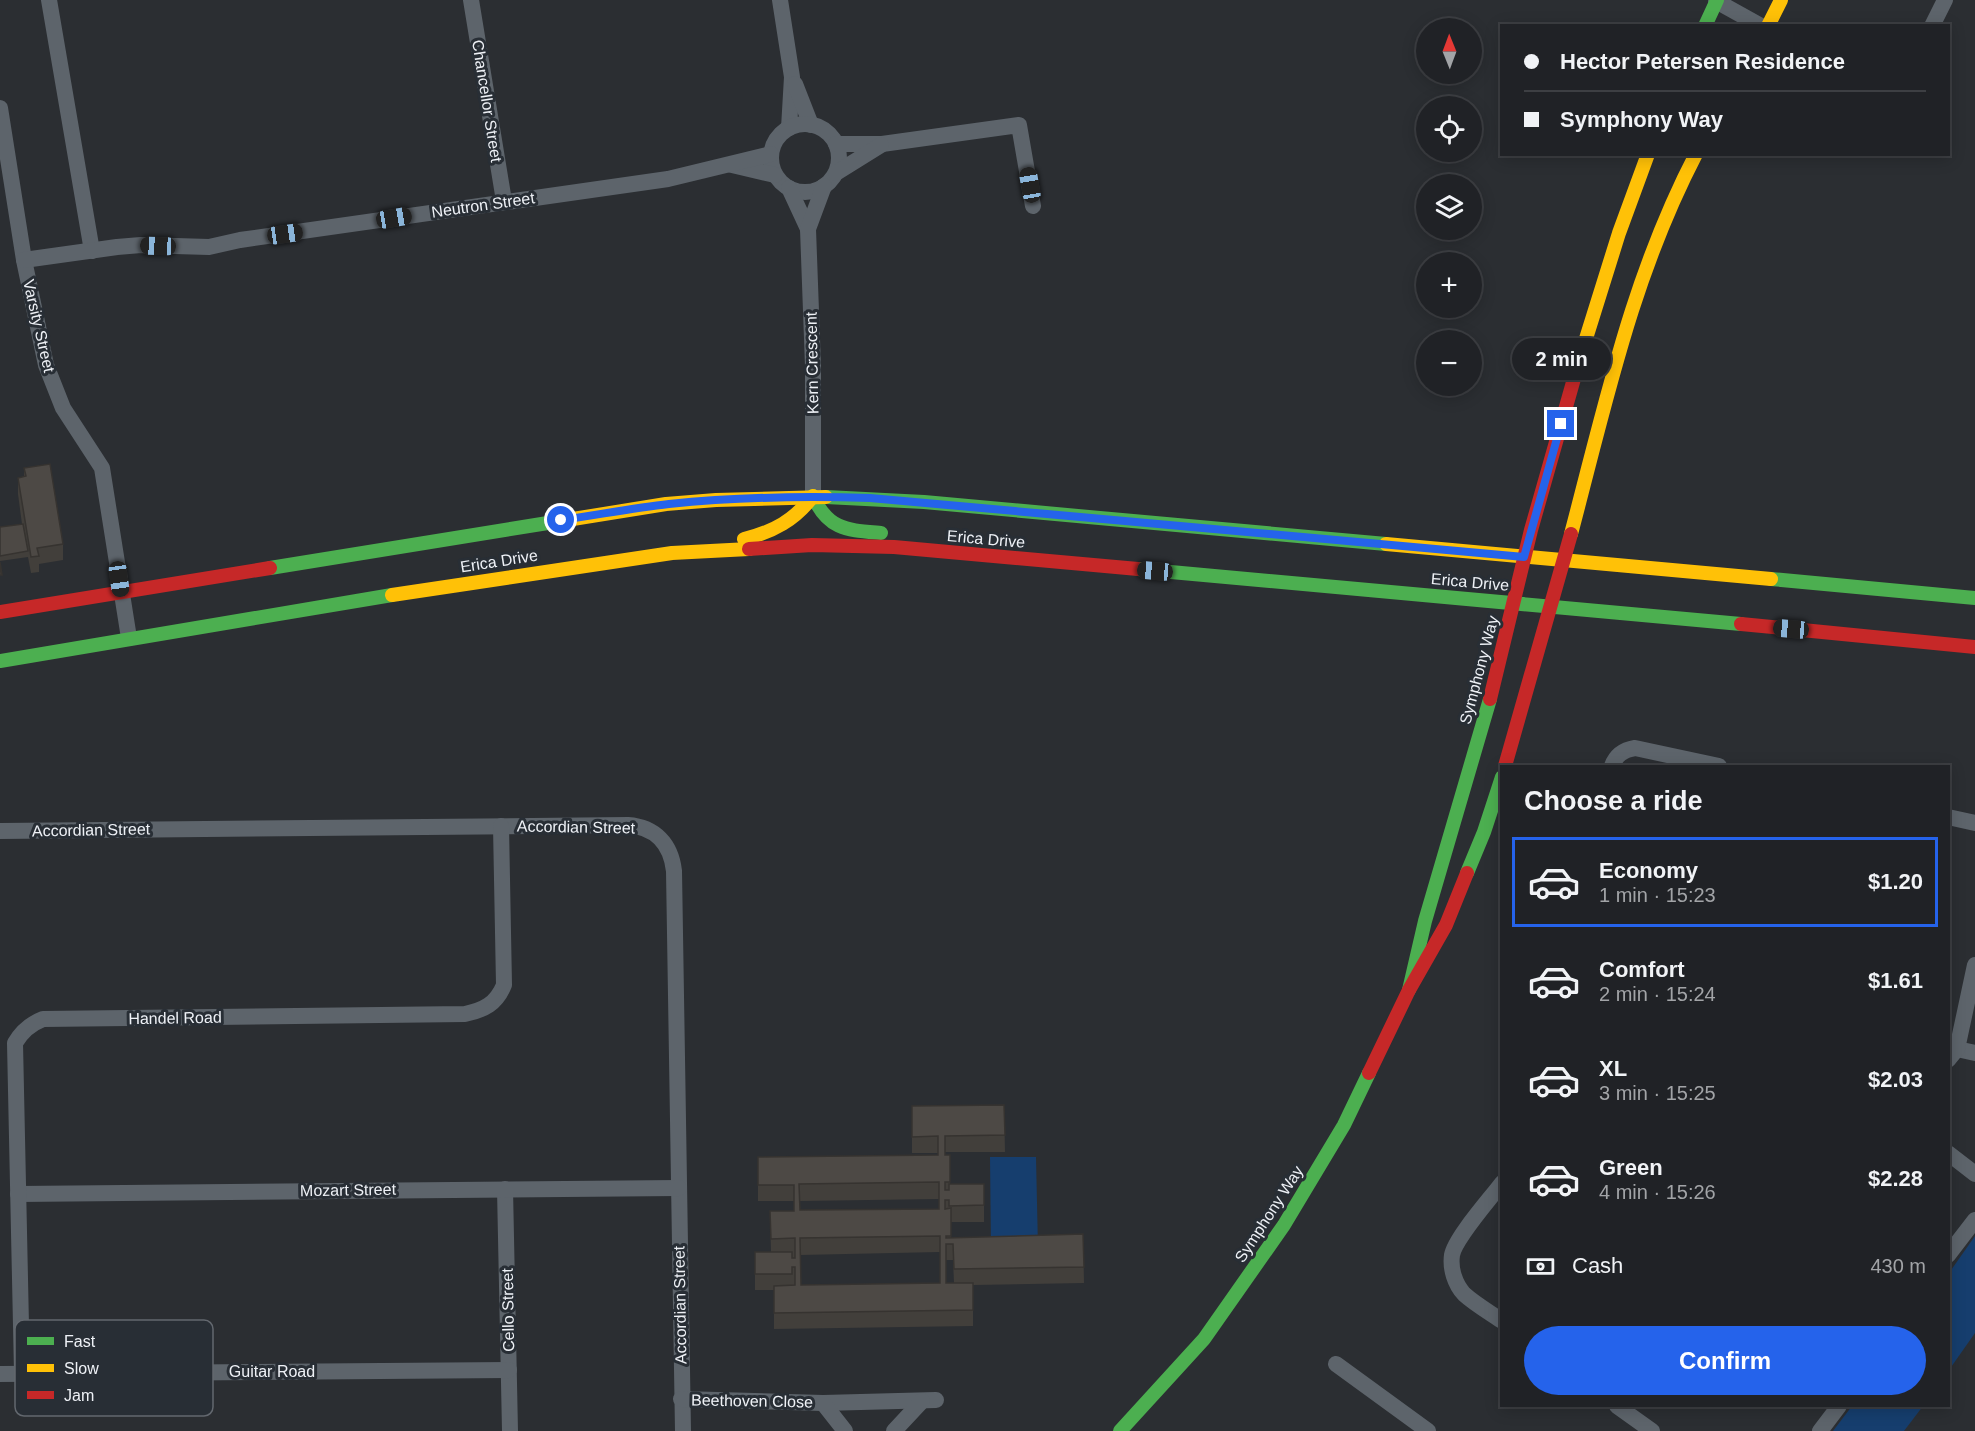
<!DOCTYPE html>
<meta charset="utf-8">
<style>
:root{--surface:#202226;--page:#2d2f32;--text:#f1f3f6;--muted:#a2a4a7;--line:#3d3f43;--accent:#2563eb}
body{margin:0;font-family:Arial,sans-serif;background:var(--page);color:var(--text);height:100vh;display:flex;flex-direction:column;font-size:22px;white-space:nowrap}
*{box-sizing:border-box;margin:0}
p{font-size:20px;color:var(--muted)}
.icon{flex:none;width:33px;height:33px;fill:none;stroke:currentColor;stroke-width:2;stroke-linecap:round;stroke-linejoin:round}
.map{position:relative;flex:1;overflow:hidden}
.side{position:absolute;left:1500px;top:765px;width:450px;height:642px;display:flex;flex-direction:column;background:var(--surface);border-radius:0px;box-shadow:0 3px 15px #0003,0 0 0 2px var(--line)}
.side>*{flex:none}
.banner{position:absolute;left:1500px;top:24px;width:450px;height:132px;border-radius:0px;box-shadow:0 3px 15px #0003,0 0 0 2px var(--line);display:grid;align-content:center;height:132px;padding:0 24px;background:var(--surface)}
.needle{width:39px;rotate:359deg}
.buttons{position:absolute;left:1416px;top:18px;display:grid;gap:12px}
.buttons a{display:grid;place-items:center;width:66px;height:66px;border-radius:50%;background:var(--surface);box-shadow:0 3px 15px #0003,0 0 0 2px var(--line);font-size:30px}
.end{position:absolute;width:27px;height:27px;margin:-14px;border:8px solid #2563eb;background:#fff;box-shadow:0 0 0 3px #fff}
.from{border-radius:50%}
.bubble{position:absolute;height:42px;border-radius:21px;background:var(--surface);box-shadow:0 3px 15px #0003,0 0 0 2px var(--line);font-size:20px;font-weight:800;line-height:42px;text-align:center}
.car{position:absolute;width:18px;height:36px;margin:-18px -9px;border-radius:8px;box-shadow:0 0 4px 2px #0007;background:linear-gradient(#222 24%,#8ab4d8 0 40%,#222 0 76%,#8ab4d8 0 86%,#222 0)}
.banner b{display:flex;align-items:center;gap:21px;height:57px;font-size:22px}
.banner b+b{border-top:2px solid var(--line)}
.banner i{width:15px;height:15px;background:var(--text)}
ul{padding:0;list-style:none}
li{display:flex;align-items:center;gap:18px;height:90px;margin:0 12px 9px;padding:0 12px;border:3px solid transparent;border-radius:0px}
li div{flex:1}
li b{display:block;font-size:22px}
li em{font-style:normal;font-weight:800}
li.on{border-color:var(--accent)}
li>.icon{width:54px;height:54px;stroke-width:1.5}
h2{padding:0 24px;font-size:27px;line-height:72px}
.pay{display:flex;align-items:center;gap:15px;height:66px;padding:0 24px;font-size:22px}
.pay p{margin-inline-start:auto}
.primary-button{display:flex;gap:12px;margin-top:auto;padding:12px 24px}
.primary-button a{flex:1;height:69px;border-radius:36px;background:var(--accent);color:#fff;font-size:24px;font-weight:800;line-height:69px;text-align:center}
.map>svg:first-child{display:block}
.green{fill:#163e6e}
.lines{fill:none;stroke-linecap:round;stroke-linejoin:round}
.street{stroke:#5d646b;stroke-width:16}
.fast{stroke:#4caf50;stroke-width:14}
.slow{stroke:#ffc107;stroke-width:14}
.jam{stroke:#c62828;stroke-width:14}
.wall{fill:#423f3b;fill-rule:evenodd}
.building{fill:#4d4945;stroke:#363330;stroke-width:1.5;fill-rule:evenodd}
.route{stroke:#2563eb;stroke-width:8}
.labels{text-anchor:middle;dominant-baseline:central;stroke-width:6;stroke-linejoin:round;paint-order:stroke}
.street-label{font-size:16px;fill:#eef1f6;stroke:#282e35}
.key{fill:#282e35;stroke:#63686f;stroke-width:1.5}
.key-label{font-size:16px;fill:#eef1f6}
</style>
<div class="map">
<svg width="1975" height="1431" viewBox="0 0 1975 1431">
<rect width="100%" height="100%" fill="#2b2e32"/>
<!-- green -->
<g class="green">
<polygon points="990,1157 1036,1157 1038,1248 991,1249"/>
<polygon points="1975,1236 1975,1333 1949,1370 1949,1273"/>
<polygon points="1852,1406 1923,1406 1904,1431 1833,1431"/>
</g>
<g class="lines">
<!-- street -->
<g class="street">
<polyline points="49,0 92,251"/>
<polyline points="471,0 504,201"/>
<polyline points="780,0 792,77 789,128"/>
<polyline points="1716,1 1761,26"/>
<polyline points="1932,26 1945,0"/>
<polyline points="795,84 811,125"/>
<polyline points="0,108 24,260 46,365 63,408 102,468 129,638"/>
<circle cx="805" cy="158" r="34"/>
<polyline points="836,144 882,144 1019,125 1033,206"/>
<polyline points="732,165 775,175"/>
<polyline points="836,173 881,145"/>
<polyline points="789,188 808,229"/>
<polyline points="24,260 117,247 141,245 209,247 240,240 668,179 771,154"/>
<polyline points="813,496 813,366 808,229 824,186"/>
<path d="M1612,766C1616,755 1623,750 1635,748L1719,766"/>
<polyline points="1948,817 1975,823"/>
<path d="M0,831L628,825C655,827 671,844 674,871L683,1431"/>
<polyline points="1957,1049 1975,1053"/>
<polyline points="1948,1060 1957,1049 1975,965"/>
<polyline points="1948,1153 1975,1174"/>
<path d="M1502,1183C1490,1199 1455,1238 1452,1255C1450,1269 1455,1284 1464,1294C1475,1304 1489,1312 1502,1321"/>
<polyline points="505,1189 510,1431"/>
<polyline points="18,1194 679,1188"/>
<polyline points="1948,1255 1975,1220"/>
<polyline points="1336,1364 1428,1431"/>
<path d="M22,1373L15,1043C22,1031 30,1024 43,1019L465,1014C484,1010 496,1004 504,985L501,826"/>
<polyline points="0,1374 509,1370"/>
<polyline points="681,1399 823,1403 936,1400"/>
<polyline points="823,1403 845,1431"/>
<polyline points="1617,1406 1652,1431"/>
<polyline points="894,1431 922,1401"/>
<polyline points="1820,1431 1839,1406"/>
</g>
<!-- fast -->
<g class="fast">
<polyline points="1705,26 1717,0"/>
<path d="M813,496C828,530 847,530 881,533"/>
<polyline points="826,497 924,502 1386,544"/>
<polyline points="270,568 554,522"/>
<polyline points="1138,569 1741,624"/>
<polyline points="1771,579 1975,598"/>
<polyline points="0,661 392,595"/>
<polyline points="1467,873 1484,832 1502,777"/>
<polyline points="1409,990 1425,921 1490,699"/>
<polyline points="1120,1431 1204,1339 1284,1225 1344,1125 1369,1073"/>
</g>
<!-- slow -->
<g class="slow">
<polyline points="1768,26 1781,0"/>
<polyline points="1579,361 1619,233 1648,154"/>
<polyline points="554,522 666,504 716,500 826,497"/>
<path d="M1571,534C1606,402 1632,277 1696,154"/>
<path d="M744,539C773,532 795,520 813,496"/>
<polyline points="1386,544 1771,579"/>
<polyline points="392,595 672,553 749,549"/>
</g>
<!-- jam -->
<g class="jam">
<polyline points="749,549 812,545 894,547 1138,569"/>
<polyline points="0,612 270,568"/>
<polyline points="1741,624 1975,647"/>
<polyline points="1490,699 1531,530 1579,361"/>
<polyline points="1505,766 1571,534"/>
<polyline points="1369,1073 1409,990 1446,925 1467,873"/>
</g>
</g>
<!-- wall -->
<g class="wall">
<polygon points="24,468 63,544 63,560 39,564 39,572 31,573 28,557 0,561 0,527 22,524 18,494 18,478 24,477"/>
<path d="M1004,1105L1005,1152H945V1155H950V1184H984V1222H951V1238L1083,1234L1084,1283L973,1285V1326L774,1329V1290H755V1252H771L770,1211H794V1201H758V1157L938,1155V1153H912V1106ZM939,1199V1209L800,1210V1201ZM940,1252V1283L801,1285L800,1255ZM946,1260H953L954,1283H946Z"/>
</g>
<!-- building -->
<g class="building">
<polygon points="50,464 63,544 37,548 39,556 31,557 18,478 26,476 24,468"/>
<polygon points="23,524 28,551 0,556 0,527"/>
<polygon points="0,562 2,575 0,575"/>
<path d="M1004,1105L1005,1135L945,1136V1155H950V1182H945V1190H949V1184H984V1205L949,1206V1200H945V1209L951,1208V1236H946V1238L1083,1234L1084,1267L954,1269L953,1244H946V1283H973V1310L774,1313V1286L795,1285V1267H792V1274H755V1252H792V1258H795V1238L771,1239L770,1211H794V1185H758V1157L938,1155V1136L912,1137V1106ZM939,1182V1209L800,1210L799,1184ZM940,1236V1283L801,1285L800,1238Z"/>
</g>
<g class="lines">
<!-- route -->
<path class="route" d="M561,520C597,515 633,508 669,504C736,497 803,496 870,498L1524,557L1561,424"/>
</g>
<g class="labels">
<!-- street labels -->
<g class="street-label">
<text transform="translate(487 101) rotate(81)">Chancellor Street</text>
<text transform="translate(483 205) rotate(-8)">Neutron Street</text>
<text transform="translate(39 326) rotate(77)">Varsity Street</text>
<text transform="translate(812 363) rotate(-91)">Kern Crescent</text>
<text transform="translate(986 539) rotate(5)">Erica Drive</text>
<text transform="translate(499 561) rotate(-9)">Erica Drive</text>
<text transform="translate(1470 582) rotate(5)">Erica Drive</text>
<text transform="translate(1479 670) rotate(-75)">Symphony Way</text>
<text transform="translate(576 827) rotate(1)">Accordian Street</text>
<text transform="translate(91 830) rotate(-1)">Accordian Street</text>
<text transform="translate(175 1018) rotate(-1)">Handel Road</text>
<text transform="translate(348 1190) rotate(-1)">Mozart Street</text>
<text transform="translate(1269 1214) rotate(-57)">Symphony Way</text>
<text transform="translate(680 1305) rotate(-91)">Accordian Street</text>
<text transform="translate(508 1310) rotate(-91)">Cello Street</text>
<text x="272" y="1371">Guitar Road</text>
<text transform="translate(752 1401) rotate(1)">Beethoven Close</text>
</g>
</g>
<!-- legend -->
<rect x="15" y="1320" width="198" height="96" rx="9" class="key"/>
<rect x="27" y="1337" width="27" height="8" fill="#4caf50"/>
<rect x="27" y="1364" width="27" height="8" fill="#ffc107"/>
<rect x="27" y="1391" width="27" height="8" fill="#c62828"/>
<g class="key-label">
<text x="64" y="1347">Fast</text>
<text x="64" y="1374">Slow</text>
<text x="64" y="1401">Jam</text>
</g>
</svg>
<div class="buttons">
<a><svg class="needle" viewBox="-14 -14 28 28"><path d="M0-13l5 13h-10z" fill="#e53935"/><path d="M0 13l5-13h-10z" fill="#a2a4a7"/></svg></a>
<a><svg class="icon" aria-label="locate" viewBox="0 0 24 24"><circle cx="12" cy="12" r="6"/><path d="M12 2v4M12 18v4M2 12h4M18 12h4"/></svg></a>
<a><svg class="icon" aria-label="layers" viewBox="0 0 24 24"><path d="M12 4l9 5-9 5-9-5zM3 14l9 5 9-5"/></svg></a>
<a>+</a>
<a>−</a>
</div>
<i class="end from" style="left:561px;top:520px"></i>
<i class="end" style="left:1561px;top:424px"></i>
<div class="bubble" style="left:1512px;top:338px;width:99px">2 min</div>
<i class="car" style="left:1030px;top:185px;rotate:350deg"></i>
<i class="car" style="left:394px;top:218px;rotate:81deg"></i>
<i class="car" style="left:285px;top:234px;rotate:82deg"></i>
<i class="car" style="left:158px;top:246px;rotate:272deg"></i>
<i class="car" style="left:1155px;top:571px;rotate:275deg"></i>
<i class="car" style="left:119px;top:579px;rotate:172deg"></i>
<i class="car" style="left:1791px;top:629px;rotate:275deg"></i>
<div class="banner">
<b><i class="from"></i>Hector Petersen Residence</b>
<b><i></i>Symphony Way</b>
</div>
<section class="side">
<h2>Choose a ride</h2>
<ul>
<li class="on"><svg class="icon" aria-label="car" viewBox="0 0 24 24"><path d="M5 17H2v-5l4-1 3-4h7l3 4 3 1v5h-3M9 17h6M6 11h13"/><circle cx="7" cy="17" r="2"/><circle cx="17" cy="17" r="2"/></svg><div><b>Economy</b><p>1 min · 15:23</p></div><em>$1.20</em></li>
<li><svg class="icon" aria-label="car" viewBox="0 0 24 24"><path d="M5 17H2v-5l4-1 3-4h7l3 4 3 1v5h-3M9 17h6M6 11h13"/><circle cx="7" cy="17" r="2"/><circle cx="17" cy="17" r="2"/></svg><div><b>Comfort</b><p>2 min · 15:24</p></div><em>$1.61</em></li>
<li><svg class="icon" aria-label="car" viewBox="0 0 24 24"><path d="M5 17H2v-5l4-1 3-4h7l3 4 3 1v5h-3M9 17h6M6 11h13"/><circle cx="7" cy="17" r="2"/><circle cx="17" cy="17" r="2"/></svg><div><b>XL</b><p>3 min · 15:25</p></div><em>$2.03</em></li>
<li><svg class="icon" aria-label="car" viewBox="0 0 24 24"><path d="M5 17H2v-5l4-1 3-4h7l3 4 3 1v5h-3M9 17h6M6 11h13"/><circle cx="7" cy="17" r="2"/><circle cx="17" cy="17" r="2"/></svg><div><b>Green</b><p>4 min · 15:26</p></div><em>$2.28</em></li>
</ul>
<div class="pay"><svg class="icon" aria-label="cash" viewBox="0 0 24 24"><path d="M3 7h18v10H3z"/><circle cx="12" cy="12" r="2"/></svg>Cash<p>430 m</p></div>
<div class="primary-button"><a>Confirm</a></div>
</section>
</div>
